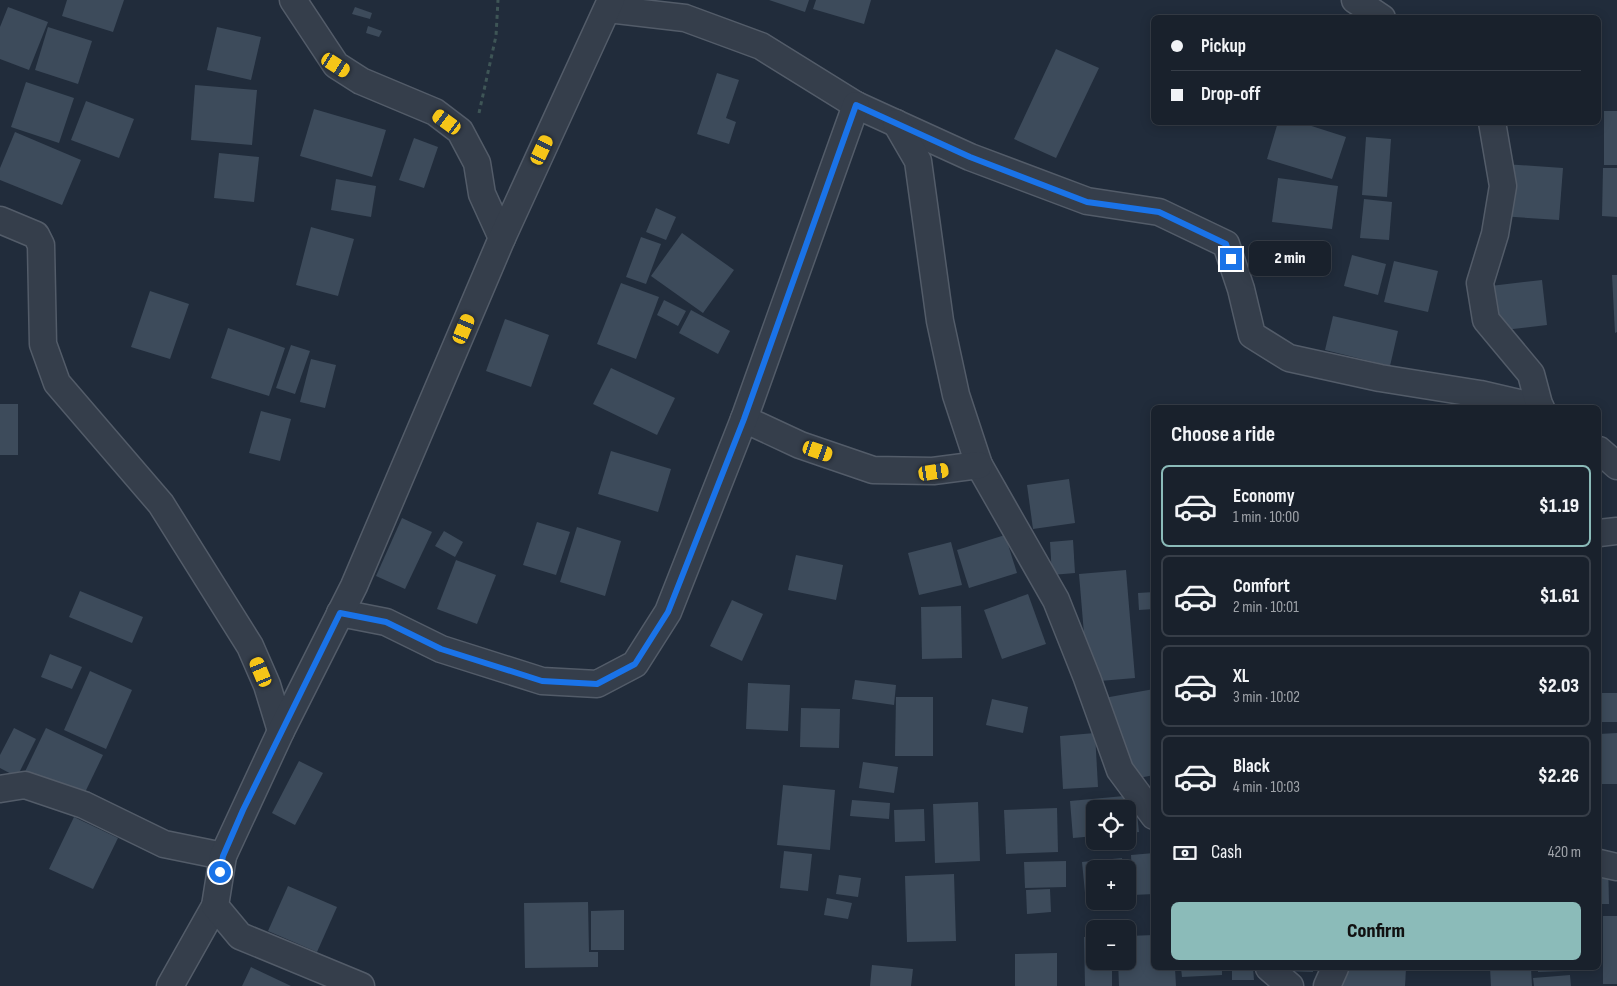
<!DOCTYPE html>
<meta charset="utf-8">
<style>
:root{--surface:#19212c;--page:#222934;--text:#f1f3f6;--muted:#9fa3a9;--line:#373e48;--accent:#8bbbb9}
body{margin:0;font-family:"Sofia Sans Condensed",sans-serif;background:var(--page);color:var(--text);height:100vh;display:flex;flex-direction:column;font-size:19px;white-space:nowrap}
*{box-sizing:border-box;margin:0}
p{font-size:16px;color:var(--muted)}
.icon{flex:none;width:28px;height:28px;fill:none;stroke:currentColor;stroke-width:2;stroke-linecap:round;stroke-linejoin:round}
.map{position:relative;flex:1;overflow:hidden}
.details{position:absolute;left:1151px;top:405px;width:450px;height:565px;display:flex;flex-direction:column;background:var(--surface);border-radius:8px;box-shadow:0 2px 12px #0003,0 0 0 1px var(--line)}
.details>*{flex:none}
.hud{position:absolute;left:1151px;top:15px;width:450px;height:110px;border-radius:8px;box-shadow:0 2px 12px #0003,0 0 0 1px var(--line);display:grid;align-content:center;height:110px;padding:0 20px;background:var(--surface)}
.controls{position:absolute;left:1086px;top:800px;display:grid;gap:10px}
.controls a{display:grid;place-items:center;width:50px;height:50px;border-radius:8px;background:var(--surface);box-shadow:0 2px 12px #0003,0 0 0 1px var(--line);font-size:25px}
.end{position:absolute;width:22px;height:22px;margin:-11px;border:6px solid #1a73e8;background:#fff;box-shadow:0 0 0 2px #fff}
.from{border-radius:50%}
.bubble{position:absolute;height:35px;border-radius:8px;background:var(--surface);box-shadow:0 2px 12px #0003,0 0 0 1px var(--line);font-size:16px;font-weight:800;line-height:35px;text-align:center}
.car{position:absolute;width:15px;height:30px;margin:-15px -8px;border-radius:6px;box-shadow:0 0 4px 1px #0007;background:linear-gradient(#f5c518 24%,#345 0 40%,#f5c518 0 76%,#345 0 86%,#f5c518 0)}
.hud b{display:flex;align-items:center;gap:18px;height:48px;font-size:19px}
.hud b+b{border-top:1px solid var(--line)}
.hud i{width:12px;height:12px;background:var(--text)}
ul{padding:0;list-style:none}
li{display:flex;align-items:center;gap:15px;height:82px;margin:0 10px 8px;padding:0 10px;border:2px solid var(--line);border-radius:8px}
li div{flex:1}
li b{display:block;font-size:19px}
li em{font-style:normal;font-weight:800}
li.active{border-color:var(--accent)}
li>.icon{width:45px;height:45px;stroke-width:1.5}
h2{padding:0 20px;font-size:22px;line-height:60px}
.pay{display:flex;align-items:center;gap:12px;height:55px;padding:0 20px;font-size:19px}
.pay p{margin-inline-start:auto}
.action{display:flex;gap:10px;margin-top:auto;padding:10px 20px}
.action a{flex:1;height:58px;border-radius:8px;background:var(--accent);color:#111;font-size:20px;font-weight:800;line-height:58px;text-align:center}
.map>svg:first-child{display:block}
.building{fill:#3d4b5b}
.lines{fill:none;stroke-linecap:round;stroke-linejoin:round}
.minor-casing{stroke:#535c69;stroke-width:29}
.path{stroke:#3e5556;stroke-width:3;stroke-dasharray:4 4;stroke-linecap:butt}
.minor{stroke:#353e4b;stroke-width:26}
.route{stroke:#1a73e8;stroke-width:6}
</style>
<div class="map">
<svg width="1617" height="986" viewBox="0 0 1617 986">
<rect width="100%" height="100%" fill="#212c3b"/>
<!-- building -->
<g class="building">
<polygon points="67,0 124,0 113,32 62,16"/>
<polygon points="769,0 809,0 805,12"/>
<polygon points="816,0 871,0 864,24 813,9"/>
<polygon points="8,7 48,22 29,70 0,59 0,27"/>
<polygon points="355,7 372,13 370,19 352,14"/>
<polygon points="368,26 382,31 379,37 366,33"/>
<polygon points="48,27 92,41 78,84 35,70"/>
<polygon points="217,27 261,37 251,80 207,70"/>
<polygon points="1056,49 1099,68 1056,158 1014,139"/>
<polygon points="717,73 739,80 726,118 736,122 729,144 697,134"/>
<polygon points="26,82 74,98 59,143 11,127"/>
<polygon points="195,85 257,90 252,145 191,140"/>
<polygon points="86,101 134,119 119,158 71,140"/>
<polygon points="314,109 386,130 372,177 300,156"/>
<rect x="1604" y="111" width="13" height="54"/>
<polygon points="1278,122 1299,122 1346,137 1332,179 1267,159"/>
<polygon points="15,132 81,160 62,205 0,180 0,168"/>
<polygon points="1366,137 1391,139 1387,197 1362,195"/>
<polygon points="414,138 438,147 424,188 399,180"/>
<polygon points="219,153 259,157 254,202 214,198"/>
<polygon points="1504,164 1563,168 1559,220 1500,216"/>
<polygon points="1603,168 1617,168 1617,217 1602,216"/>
<polygon points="1278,178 1338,186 1332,229 1272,222"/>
<polygon points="336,179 376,186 371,217 331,210"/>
<polygon points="1364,199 1392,202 1389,240 1360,238"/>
<polygon points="656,208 676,217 666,240 646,232"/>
<polygon points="311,227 354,239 338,296 296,285"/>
<polygon points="682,233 734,270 703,313 651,276"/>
<polygon points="641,237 661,244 646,284 626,277"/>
<polygon points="1352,255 1386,264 1378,295 1344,286"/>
<polygon points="1394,261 1438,271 1428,312 1384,302"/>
<polygon points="1612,275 1617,275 1617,332 1615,333"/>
<polygon points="1542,280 1547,325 1487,332 1482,287"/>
<polygon points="621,283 659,297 636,359 597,344"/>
<polygon points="150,291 189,304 170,359 131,347"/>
<polygon points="664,300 686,311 678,326 657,315"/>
<polygon points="691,310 730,331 718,354 679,333"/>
<polygon points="1333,316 1398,331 1390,366 1325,350"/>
<polygon points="505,319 549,335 531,387 486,371"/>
<polygon points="228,328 285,348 269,396 211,378"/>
<polygon points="291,345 310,351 295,394 276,388"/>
<polygon points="311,359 336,365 325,408 300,402"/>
<polygon points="611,368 675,398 657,435 593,404"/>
<rect x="0" y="404" width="18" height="51"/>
<polygon points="261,411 291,419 280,461 249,453"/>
<polygon points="611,451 671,469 658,512 598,494"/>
<polygon points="1069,479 1075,523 1033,529 1027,485"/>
<polygon points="402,518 432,532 405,589 376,576"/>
<polygon points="537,522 570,532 556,575 523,565"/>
<polygon points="577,527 621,541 605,596 560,582"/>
<polygon points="444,531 463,542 455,557 435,546"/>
<polygon points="1005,535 1017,573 969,588 957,550"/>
<polygon points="1073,540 1075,573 1052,575 1050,542"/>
<polygon points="951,542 962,585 919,595 908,553"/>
<polygon points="796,555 843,565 836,600 788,590"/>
<polygon points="456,560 496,575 477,624 437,609"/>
<polygon points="1126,570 1135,678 1088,682 1079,574"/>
<polygon points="80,591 143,617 132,643 69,617"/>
<polygon points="1154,592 1154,609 1139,610 1138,593"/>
<polygon points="1028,594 1046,644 1002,659 984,610"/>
<polygon points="732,600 763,614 742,661 710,646"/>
<polygon points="961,606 962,658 922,659 921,607"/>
<polygon points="50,654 82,667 72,689 41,677"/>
<polygon points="90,671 132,690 106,749 64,730"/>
<polygon points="855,680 896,685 894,705 852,699"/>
<polygon points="748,683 790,685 788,731 746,729"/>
<polygon points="1154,689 1154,775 1119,782 1104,698"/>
<rect x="1599" y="693" width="18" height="29"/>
<polygon points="896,697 933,697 933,756 895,756"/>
<polygon points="992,699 1028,707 1023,733 986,725"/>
<polygon points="801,708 840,709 839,748 800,747"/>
<polygon points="14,728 36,739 17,777 0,768 0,755"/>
<polygon points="46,728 103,755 77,809 20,782"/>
<polygon points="1095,733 1098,787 1063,789 1060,736"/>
<polygon points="1617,733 1617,784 1599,784 1599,734"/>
<polygon points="299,761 323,773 295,825 272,813"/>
<polygon points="863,762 898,767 894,793 859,788"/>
<polygon points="783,785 835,790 830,850 777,845"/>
<polygon points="1135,795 1139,832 1128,833 1128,809 1095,809 1095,836 1073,838 1070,801"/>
<polygon points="852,800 890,803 889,819 850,816"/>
<polygon points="978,802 980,861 935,863 933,804"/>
<polygon points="1057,808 1058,852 1006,854 1004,810"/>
<polygon points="924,809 925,841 895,842 894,810"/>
<polygon points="74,817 118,838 93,889 49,869"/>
<polygon points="784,851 812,854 808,891 780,888"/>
<polygon points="1154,853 1154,894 1133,895 1131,855"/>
<polygon points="1122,858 1123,869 1095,869 1095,903 1086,903 1082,862"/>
<polygon points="1599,860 1608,860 1609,904 1599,904"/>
<polygon points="1066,861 1066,887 1025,888 1024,862"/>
<polygon points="954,874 956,941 907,942 905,876"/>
<polygon points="839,875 861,878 858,897 836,894"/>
<polygon points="288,886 337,907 317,952 268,931"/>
<polygon points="1050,889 1051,912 1027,914 1026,890"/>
<polygon points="827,898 852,903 848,919 824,915"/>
<polygon points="588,902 589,952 598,952 598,967 525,968 524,903"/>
<polygon points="624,910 624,950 591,950 591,911"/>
<rect x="1603" y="916" width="14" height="68"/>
<polygon points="1154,935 1154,968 1175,968 1176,986 1119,986 1118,961 1128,961 1128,936"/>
<polygon points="1084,937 1095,937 1095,961 1112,961 1112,986 1085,986"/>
<polygon points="1057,953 1057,986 1015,986 1015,954"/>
<polygon points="872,965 913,969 911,986 870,986"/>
<polygon points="251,967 291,986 242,986"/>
<polygon points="1181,968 1222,968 1222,975 1182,977"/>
<polygon points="1232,968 1253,968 1254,980 1232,980"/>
<polygon points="1283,968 1313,968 1313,972 1283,971"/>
<polygon points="1331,968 1406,969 1405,986 1331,986"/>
<polygon points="1490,968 1531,968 1532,986 1491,986"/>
<polygon points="1538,968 1565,968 1565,971 1538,972"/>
<polygon points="1570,975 1571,986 1534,986 1533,978"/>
</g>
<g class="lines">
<defs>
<g id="minor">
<polyline points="293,0 336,65 361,81 435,112 460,131 477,163 482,194 502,238"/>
<polyline points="1355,0 1382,18"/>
<polyline points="608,9 685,18 761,46 856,105 970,157 1087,201 1159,212 1226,244 1241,289 1252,335 1289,358 1380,378 1480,394 1541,408"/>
<polyline points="1492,122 1503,186 1495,234 1480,283 1486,320 1531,374 1540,408"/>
<polyline points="896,123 918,161 940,321 956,395 979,465 1056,600 1087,678 1120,770 1154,816"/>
<polyline points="0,220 36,235 41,245 43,344 57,383 161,504 250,646 267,685 281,731"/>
<polyline points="744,419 800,445 873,470 933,471 979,465"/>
<polyline points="1599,450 1617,466"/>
<polyline points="1599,533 1617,531"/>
<polyline points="340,613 386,622 441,649 542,681 597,684 635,664 668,612 744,419 856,105"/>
<polyline points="0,789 25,785 84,805 164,844 223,856"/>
<polyline points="1599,863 1617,867"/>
<polyline points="1269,968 1290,986"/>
<polyline points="170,986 215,906"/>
<polyline points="361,986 240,936 215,906 223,856 281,731 354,586 502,238 611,0"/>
<polyline points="1327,986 1335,968"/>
</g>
</defs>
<!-- minor casing -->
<use href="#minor" class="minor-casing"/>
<!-- path -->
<polyline class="path" points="479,113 496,36 498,0"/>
<!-- minor -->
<use href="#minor" class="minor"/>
</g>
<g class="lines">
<!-- route -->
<polyline class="route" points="220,872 223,856 243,810 340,613 386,622 441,649 542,681 597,684 635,664 668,612 744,419 856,105 970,157 1087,202 1159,212 1226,244 1231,259"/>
</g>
</svg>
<div class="controls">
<a><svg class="icon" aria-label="locate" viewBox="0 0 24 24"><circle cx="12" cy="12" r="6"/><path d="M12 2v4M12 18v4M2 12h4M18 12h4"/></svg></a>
<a>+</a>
<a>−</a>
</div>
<i class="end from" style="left:220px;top:872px"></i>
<i class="end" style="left:1231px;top:259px"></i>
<div class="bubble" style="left:1249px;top:241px;width:82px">2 min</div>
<i class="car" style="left:336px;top:65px;rotate:123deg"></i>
<i class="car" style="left:447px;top:122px;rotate:306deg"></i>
<i class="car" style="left:542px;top:150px;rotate:25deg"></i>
<i class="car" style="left:464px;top:329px;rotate:23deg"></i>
<i class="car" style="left:818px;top:451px;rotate:109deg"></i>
<i class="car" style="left:934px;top:472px;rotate:81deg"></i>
<i class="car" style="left:261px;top:672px;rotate:337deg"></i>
<div class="hud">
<b><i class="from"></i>Pickup</b>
<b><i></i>Drop-off</b>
</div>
<section class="details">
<h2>Choose a ride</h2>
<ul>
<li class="active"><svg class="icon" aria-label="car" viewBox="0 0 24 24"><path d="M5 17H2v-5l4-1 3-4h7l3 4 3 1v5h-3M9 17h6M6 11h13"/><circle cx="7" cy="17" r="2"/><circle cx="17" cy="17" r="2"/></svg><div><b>Economy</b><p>1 min · 10:00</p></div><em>$1.19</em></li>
<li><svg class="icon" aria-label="car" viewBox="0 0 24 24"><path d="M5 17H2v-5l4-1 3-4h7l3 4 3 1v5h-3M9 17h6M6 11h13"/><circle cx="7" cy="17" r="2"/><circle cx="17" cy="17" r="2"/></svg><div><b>Comfort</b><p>2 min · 10:01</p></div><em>$1.61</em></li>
<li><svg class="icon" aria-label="car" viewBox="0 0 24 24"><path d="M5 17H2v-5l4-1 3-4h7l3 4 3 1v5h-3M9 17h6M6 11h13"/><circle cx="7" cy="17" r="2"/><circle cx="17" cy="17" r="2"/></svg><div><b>XL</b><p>3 min · 10:02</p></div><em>$2.03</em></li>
<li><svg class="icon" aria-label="car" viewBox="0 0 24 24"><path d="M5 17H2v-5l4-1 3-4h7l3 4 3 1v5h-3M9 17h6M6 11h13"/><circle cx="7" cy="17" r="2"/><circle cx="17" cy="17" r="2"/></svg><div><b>Black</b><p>4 min · 10:03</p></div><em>$2.26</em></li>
</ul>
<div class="pay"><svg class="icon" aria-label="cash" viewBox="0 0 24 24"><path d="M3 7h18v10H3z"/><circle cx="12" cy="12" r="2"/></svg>Cash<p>420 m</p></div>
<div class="action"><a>Confirm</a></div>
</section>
</div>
